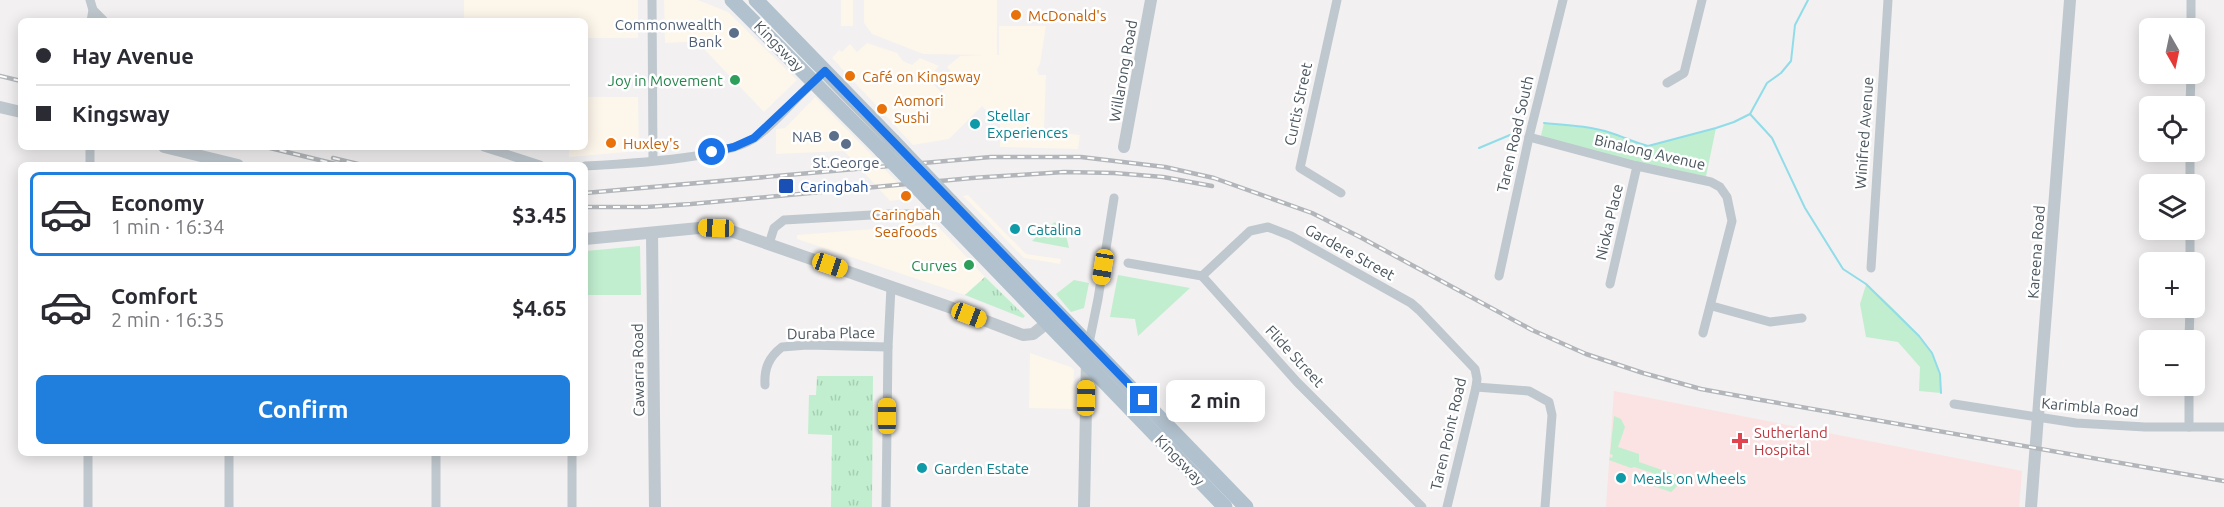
<!DOCTYPE html>
<meta charset="utf-8">
<style>
:root{--surface:#fff;--page:#f7f7f7;--text:#2b2b33;--muted:#7c7c81;--line:#e1e1e2;--accent:#207edc}
body{margin:0;font-family:Ubuntu,sans-serif;background:var(--page);color:var(--text);height:100vh;display:flex;flex-direction:column;font-size:22px;white-space:nowrap}
*{box-sizing:border-box;margin:0}
p{font-size:20px;color:var(--muted)}
.icon{flex:none;width:33px;height:33px;fill:none;stroke:currentColor;stroke-width:2;stroke-linecap:round;stroke-linejoin:round}
.map{position:relative;flex:1;overflow:hidden}
.panel{position:absolute;left:18px;top:162px;width:570px;height:294px;display:flex;flex-direction:column;background:var(--surface);border-radius:9px;box-shadow:0 3px 15px #0003}
.panel>*{flex:none}
.hud{position:absolute;left:18px;top:18px;width:570px;height:132px;border-radius:9px;box-shadow:0 3px 15px #0003;display:grid;align-content:center;height:132px;padding:0 18px;background:var(--surface)}
.needle{width:39px;rotate:171deg}
.buttons{position:absolute;left:2139px;top:18px;display:grid;gap:12px}
.buttons a{display:grid;place-items:center;width:66px;height:66px;border-radius:9px;background:var(--surface);box-shadow:0 3px 15px #0003;font-size:30px}
.end{position:absolute;width:27px;height:27px;margin:-14px;border:8px solid #1a73e8;background:#fff;box-shadow:0 0 0 3px #fff}
.from{border-radius:50%}
.bubble{position:absolute;height:42px;border-radius:9px;background:var(--surface);box-shadow:0 3px 15px #0003;font-size:20px;font-weight:700;line-height:42px;text-align:center}
.car{position:absolute;width:18px;height:36px;margin:-18px -9px;border-radius:8px;box-shadow:0 0 4px 2px #0007;background:linear-gradient(#f5c518 24%,#345 0 40%,#f5c518 0 76%,#345 0 86%,#f5c518 0)}
.hud b{display:flex;align-items:center;gap:21px;height:57px;font-size:22px}
.hud b+b{border-top:2px solid var(--line)}
.hud i{width:15px;height:15px;background:var(--text)}
ul{padding:10px 0 0;list-style:none}
li{display:flex;align-items:center;gap:18px;height:84px;margin:0 12px 9px;padding:0 6px;border:3px solid transparent;border-radius:9px}
li div{flex:1}
li b{display:block;font-size:22px}
li em{font-style:normal;font-weight:700}
li.selected{border-color:var(--accent)}
li>.icon{width:54px;height:54px;stroke-width:1.5}
.button{display:flex;gap:12px;margin-top:auto;padding:12px 18px}
.button a{flex:1;height:69px;border-radius:9px;background:var(--accent);color:#fff;font-size:24px;font-weight:700;line-height:69px;text-align:center}
.map>svg:first-child{display:block}
.commercial{fill:#fcf6eb}
.medical{fill:#fae3e2}
.green{fill:#c1eecf}
.park{fill:url(#park-tufts)}
.lines{fill:none;stroke-linecap:round;stroke-linejoin:round}
.stream{stroke:#90dce9;stroke-width:2}
.minor{stroke:#bfc8ce;stroke-width:9}
.tertiary{stroke:#bfc8ce;stroke-width:12}
.primary{stroke:#b1c1cd;stroke-width:15}
.rail-casing{stroke:#b2b6ba;stroke-width:4.5}
.rail{stroke:#fff;stroke-width:2;stroke-dasharray:7;stroke-linecap:butt}
.primary-bridge{stroke:#b1c1cd;stroke-width:15}
.route{stroke:#1a73e8;stroke-width:8}
.food-dot{fill:#e8710a;stroke:#fff;stroke-width:2}
.service-dot{fill:#5c6f8a;stroke:#fff;stroke-width:2}
.leisure-dot{fill:#2e9e5b;stroke:#fff;stroke-width:2}
.culture-dot{fill:#0f9aa8;stroke:#fff;stroke-width:2}
.transit-dot{fill:#1a4fb4;stroke:#fff;stroke-width:2}
.health-dot{fill:#e0444e;stroke:#fff;stroke-width:2}
.labels{text-anchor:middle;dominant-baseline:central;stroke-width:5;stroke-linejoin:round;paint-order:stroke}
.food-label{font-size:15px;fill:#c56008;stroke:#fff;text-anchor:start}
.service-label{font-size:15px;fill:#4e5e75;stroke:#fff;text-anchor:end}
.street-label{font-size:15px;fill:#49555d;stroke:#fff}
.leisure-label{font-size:15px;fill:#27864d;stroke:#fff;text-anchor:end}
.culture-label{font-size:15px;fill:#0d838f;stroke:#fff;text-anchor:start}
.transit-label{font-size:15px;fill:#164399;stroke:#fff;text-anchor:start}
.health-label{font-size:15px;fill:#be3a42;stroke:#fff;text-anchor:start}
</style>
<div class="map">
<svg width="2224" height="507" viewBox="0 0 2224 507">
<defs>
<pattern id="park-tufts" width="24" height="20" patternUnits="userSpaceOnUse" patternTransform="scale(1.5)"><rect width="24" height="20" fill="#c1eecf"/><path d="M3 7l-1-3M5 7V3M7 7l1-3M15 17l-1-3M17 17v-4M19 17l1-3" fill="none" stroke="#a7ceb4"/></pattern>
</defs>
<rect width="100%" height="100%" fill="#f2f0f0"/>
<!-- commercial -->
<g class="commercial">
<polygon points="464,0 638,0 638,38 585,38 585,21 464,21"/>
<polygon points="664,0 698,0 728,12 797,80 764,112 704,49 687,42 665,43"/>
<rect x="841" y="0" width="12" height="26"/>
<polygon points="864,0 997,0 997,55 999,55 999,26 1046,26 1040,64 1037,70 1039,75 1046,75 1044,131 1080,135 1078,149 1000,147 1000,125 982,106 949,139 913,145 832,58 839,50 842,52 850,44 857,52 867,43 897,53 903,61 912,65 920,58 939,66 928,78 941,92 956,77 947,67 960,56 984,55 923,54 872,34 864,23"/>
<polygon points="587,97 638,97 639,151 569,157 569,147 585,147 585,103"/>
<polygon points="815,97 864,147 912,198 890,201 844,151 776,154 776,129 785,128"/>
<polygon points="968,195 1026,254 1061,259 1060,264 1024,258 963,196"/>
<polygon points="936,224 985,277 965,295 797,239 797,235"/>
<polygon points="1030,353 1071,367 1074,370 1073,409 1029,408"/>
</g>
<!-- medical -->
<polygon class="medical" points="1614,391 2022,471 2019,507 1606,507"/>
<!-- green -->
<g class="green">
<polygon points="1544,123 1588,128 1613,133 1636,143 1648,146 1716,128 1705,181 1540,140"/>
<polygon points="1055,222 1066,235 1069,248 1032,241 1036,237 1045,237 1047,228"/>
<polygon points="640,246 641,295 585,295 586,251"/>
<polygon points="1118,275 1190,288 1138,336 1135,319 1110,317"/>
<polygon points="1074,280 1089,283 1084,308 1071,312 1056,294"/>
<path d="M1866,285C1882,296 1921,335 1931,352C1939,365 1940,379 1941,393L1919,391L1920,367L1898,342L1866,337L1860,304Z"/>
<polygon points="1614,416 1621,419 1625,427 1618,447 1639,454 1639,462 1685,478 1671,492 1653,486 1656,474 1634,467 1631,468 1609,460 1610,457 1612,458 1613,455 1610,454"/>
</g>
<!-- park -->
<g class="park">
<polygon points="985,277 1025,316 1023,318 965,295"/>
<polygon points="817,376 873,376 872,507 831,507 832,435 808,434 809,395 816,395"/>
</g>
<g class="lines">
<!-- stream -->
<g class="stream">
<polyline points="1750,114 1772,138 1805,208 1843,269 1866,284 1919,336 1932,353 1940,374 1941,393"/>
<path d="M1544,123C1566,125 1590,126 1611,133C1624,137 1635,143 1648,146L1716,128L1734,122L1750,114L1767,83L1781,73L1791,61L1795,25L1808,0"/>
<polyline points="1479,148 1510,135"/>
</g>
<!-- minor -->
<g class="minor">
<polyline points="90,0 93,10 91,21"/>
<polyline points="652,0 653,160"/>
<polyline points="1337,0 1300,168 1341,193"/>
<polyline points="93,10 104,21"/>
<polyline points="2191,28 2191,0"/>
<polyline points="1667,83 1684,73 1702,0"/>
<polyline points="2190,106 2191,74"/>
<polyline points="1529,137 1637,166 1711,182 1720,187 1727,197 1732,221 1703,333"/>
<polyline points="484,147 540,165"/>
<polyline points="90,165 90,147"/>
<path d="M585,166C625,164 721,159 753,139C776,124 793,99 814,82"/>
<polyline points="2190,184 2190,152"/>
<polyline points="769,244 774,228 784,220 889,214 942,214"/>
<polyline points="2190,262 2190,230"/>
<polyline points="1128,263 1202,276 1297,382 1422,507"/>
<polyline points="1871,268 1888,0"/>
<polyline points="1202,276 1250,231 1268,227 1291,236 1411,303 1419,310 1475,369 1477,379 1476,387 1447,507"/>
<polyline points="1499,276 1529,137 1563,0"/>
<polyline points="1610,284 1637,166"/>
<polyline points="1712,306 1770,322 1802,318"/>
<polyline points="2189,340 2190,308"/>
<polyline points="1089,343 1098,299 1114,198"/>
<path d="M765,385C764,368 769,357 782,347L807,345L888,347"/>
<polyline points="1476,387 1529,391 1549,402 1552,415 1545,507"/>
<polyline points="1954,404 2076,423 2145,427 2224,427"/>
<polyline points="2189,427 2189,386"/>
<polyline points="229,453 229,507"/>
<polyline points="436,453 436,507"/>
<polyline points="88,507 88,453"/>
<polyline points="572,507 572,453"/>
<polyline points="886,507 888,347 891,287"/>
</g>
<!-- tertiary -->
<g class="tertiary">
<polyline points="0,107 21,112"/>
<polyline points="164,147 238,165"/>
<polyline points="1124,147 1151,0"/>
<polyline points="652,233 655,507"/>
<polyline points="585,239 699,228 731,231 952,308 1023,335 1033,334 1047,323"/>
<polyline points="1084,507 1087,359"/>
<polyline points="2031,507 2070,0"/>
</g>
<!-- primary -->
<g class="primary">
<polyline points="732,0 881,150"/>
<polyline points="756,0 893,141"/>
<polyline points="951,202 1246,507"/>
<polyline points="932,203 1225,507"/>
</g>
<defs>
<g id="rail">
<polyline points="0,76 21,81"/>
<polyline points="266,147 340,165"/>
<polyline points="333,158 362,165"/>
<polyline points="585,193 991,157 1081,157 1165,167 1214,178 1312,213 1360,237 1532,330 1586,354 1643,373 1701,389 1761,400 2224,481"/>
<polyline points="585,207 646,207 691,204 972,178 1064,172 1114,173 1163,177 1212,186"/>
</g>
</defs>
<!-- rail casing -->
<use href="#rail" class="rail-casing"/>
<!-- rail -->
<use href="#rail" class="rail"/>
<!-- primary-bridge -->
<g class="primary-bridge">
<polyline points="893,141 951,202"/>
<polyline points="881,150 932,203"/>
</g>
</g>
<g class="lines">
<!-- route -->
<polyline class="route" points="712,152 734,147 754,138 825,71 1144,400"/>
</g>
<!-- markers -->
<g class="food-dot">
<circle cx="1016" cy="15" r="6"/>
<circle cx="850" cy="76" r="6"/>
<circle cx="882" cy="109" r="6"/>
<circle cx="611" cy="143" r="6"/>
<circle cx="906" cy="196" r="6"/>
</g>
<g class="service-dot">
<circle cx="734" cy="33" r="6"/>
<circle cx="834" cy="136" r="6"/>
<circle cx="846" cy="144" r="6"/>
</g>
<g class="leisure-dot">
<circle cx="735" cy="80" r="6"/>
<circle cx="969" cy="265" r="6"/>
</g>
<g class="culture-dot">
<circle cx="975" cy="124" r="6"/>
<circle cx="1015" cy="229" r="6"/>
<circle cx="922" cy="468" r="6"/>
<circle cx="1621" cy="478" r="6"/>
</g>
<rect class="transit-dot" x="778" y="178" width="16" height="16" rx="3"/>
<path class="health-dot" d="M1737 432h6v6h6v6h-6v6h-6v-6h-6v-6h6z"/>
<g class="labels">
<!-- food labels -->
<g class="food-label">
<text x="1028" y="15">McDonald's</text>
<text x="862" y="76">Café on Kingsway</text>
<text x="894" y="100">Aomori<tspan x="894" dy="17">Sushi</tspan></text>
<text x="623" y="143">Huxley's</text>
<text x="906" y="214" text-anchor="middle">Caringbah<tspan x="906" dy="17">Seafoods</tspan></text>
</g>
<!-- service labels -->
<g class="service-label">
<text x="722" y="24">Commonwealth<tspan x="722" dy="17">Bank</tspan></text>
<text x="822" y="136">NAB</text>
<text x="846" y="162" text-anchor="middle">St.George</text>
</g>
<!-- street labels -->
<g class="street-label">
<text transform="translate(779 46) rotate(46)">Kingsway</text>
<text transform="translate(1123 71) rotate(-80)">Willarong Road</text>
<text transform="translate(1298 104) rotate(-78)">Curtis Street</text>
<text transform="translate(1864 133) rotate(-86)">Winifred Avenue</text>
<text transform="translate(1515 134) rotate(-77)">Taren Road South</text>
<text transform="translate(1650 152) rotate(13)">Binalong Avenue</text>
<text transform="translate(1609 222) rotate(-77)">Nioka Place</text>
<text transform="translate(1350 252) rotate(29)">Gardere Street</text>
<text transform="translate(2036 252) rotate(-86)">Kareena Road</text>
<text transform="translate(831 333) rotate(-1)">Duraba Place</text>
<text transform="translate(1295 356) rotate(47)">Flide Street</text>
<text transform="translate(638 370) rotate(-91)">Cawarra Road</text>
<text transform="translate(2090 407) rotate(5)">Karimbla Road</text>
<text transform="translate(1448 434) rotate(-77)">Taren Point Road</text>
<text transform="translate(1180 460) rotate(46)">Kingsway</text>
</g>
<!-- leisure labels -->
<g class="leisure-label">
<text x="723" y="80">Joy in Movement</text>
<text x="957" y="265">Curves</text>
</g>
<!-- culture labels -->
<g class="culture-label">
<text x="987" y="115">Stellar<tspan x="987" dy="17">Experiences</tspan></text>
<text x="1027" y="229">Catalina</text>
<text x="934" y="468">Garden Estate</text>
<text x="1633" y="478">Meals on Wheels</text>
</g>
<!-- transit labels -->
<g class="transit-label">
<text x="800" y="186">Caringbah</text>
</g>
<!-- health labels -->
<g class="health-label">
<text x="1754" y="432">Sutherland<tspan x="1754" dy="17">Hospital</tspan></text>
</g>
</g>
</svg>
<div class="buttons">
<a><svg class="needle" viewBox="-14 -14 28 28"><path d="M0-13l5 13h-10z" fill="#e53935"/><path d="M0 13l5-13h-10z" fill="#7c7c81"/></svg></a>
<a><svg class="icon" aria-label="locate" viewBox="0 0 24 24"><circle cx="12" cy="12" r="6"/><path d="M12 2v4M12 18v4M2 12h4M18 12h4"/></svg></a>
<a><svg class="icon" aria-label="layers" viewBox="0 0 24 24"><path d="M12 4l9 5-9 5-9-5zM3 14l9 5 9-5"/></svg></a>
<a>+</a>
<a>−</a>
</div>
<i class="end from" style="left:712px;top:152px"></i>
<i class="end" style="left:1144px;top:400px"></i>
<div class="bubble" style="left:1166px;top:380px;width:99px">2 min</div>
<i class="car" style="left:716px;top:228px;rotate:272deg"></i>
<i class="car" style="left:830px;top:265px;rotate:109deg"></i>
<i class="car" style="left:1103px;top:267px;rotate:189deg"></i>
<i class="car" style="left:969px;top:315px;rotate:111deg"></i>
<i class="car" style="left:1086px;top:398px;rotate:1deg"></i>
<i class="car" style="left:887px;top:416px;rotate:0deg"></i>
<div class="hud">
<b><i class="from"></i>Hay Avenue</b>
<b><i></i>Kingsway</b>
</div>
<section class="panel">
<ul>
<li class="selected"><svg class="icon" aria-label="car" viewBox="0 0 24 24"><path d="M5 17H2v-5l4-1 3-4h7l3 4 3 1v5h-3M9 17h6M6 11h13"/><circle cx="7" cy="17" r="2"/><circle cx="17" cy="17" r="2"/></svg><div><b>Economy</b><p>1 min · 16:34</p></div><em>$3.45</em></li>
<li><svg class="icon" aria-label="car" viewBox="0 0 24 24"><path d="M5 17H2v-5l4-1 3-4h7l3 4 3 1v5h-3M9 17h6M6 11h13"/><circle cx="7" cy="17" r="2"/><circle cx="17" cy="17" r="2"/></svg><div><b>Comfort</b><p>2 min · 16:35</p></div><em>$4.65</em></li>
</ul>
<div class="button"><a>Confirm</a></div>
</section>
</div>
